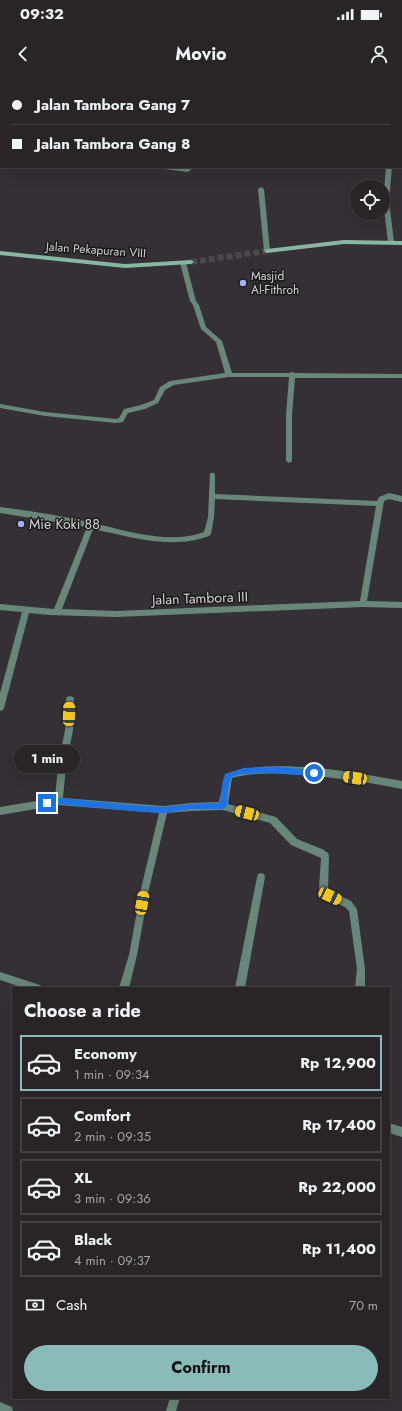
<!DOCTYPE html>
<meta charset="utf-8">
<style>
:root{--surface:#282428;--page:#302c30;--text:#f1f3f6;--muted:#a5a4a8;--line:#444145;--accent:#8bbbb9}
body{margin:0;font-family:Jost,sans-serif;background:var(--page);color:var(--text);height:100vh;display:flex;flex-direction:column;font-size:15px;white-space:nowrap}
*{box-sizing:border-box;margin:0}
p{font-size:13px;color:var(--muted)}
.icon{flex:none;width:22px;height:22px;fill:none;stroke:currentColor;stroke-width:2;stroke-linecap:round;stroke-linejoin:round}
.map{position:relative;flex:1;overflow:hidden}
.sheet{position:absolute;left:12px;top:907px;width:378px;height:412px;display:flex;flex-direction:column;background:var(--surface);border-radius:0px;box-shadow:0 4px 16px #0002,0 0 0 1px var(--line)}
.sheet>*{flex:none}
.hud{position:absolute;left:0px;top:0px;width:402px;height:88px;box-shadow:0 4px 16px #0002,0 0 0 1px var(--line);display:grid;align-content:center;height:88px;padding:0 12px;background:var(--surface)}
.controls{position:absolute;left:350px;top:100px;display:grid;gap:8px}
.controls a{display:grid;place-items:center;width:40px;height:40px;border-radius:50%;background:var(--surface);box-shadow:0 4px 16px #0002,0 0 0 1px var(--line);font-size:20px}
.end{position:absolute;width:18px;height:18px;margin:-9px;border:5px solid #1a73e8;background:#fff;box-shadow:0 0 0 2px #fff}
.from{border-radius:50%}
.bubble{position:absolute;height:28px;border-radius:14px;background:var(--surface);box-shadow:0 4px 16px #0002,0 0 0 1px var(--line);font-size:13px;font-weight:700;line-height:28px;text-align:center}
.car{position:absolute;width:12px;height:24px;margin:-12px -6px;border-radius:5px;box-shadow:0 0 3px 1px #0007;background:linear-gradient(#f5c518 24%,#345 0 40%,#f5c518 0 76%,#345 0 86%,#f5c518 0)}
.hud b{display:flex;align-items:center;gap:14px;height:38px;font-size:15px}
.hud b+b{border-top:1px solid var(--line)}
.hud i{width:10px;height:10px;background:var(--text)}
ul{padding:0;list-style:none}
li{display:flex;align-items:center;gap:12px;height:56px;margin:0 8px 6px;padding:0 4px;border:2px solid var(--line);border-radius:0px}
li div{flex:1}
li b{display:block;font-size:15px}
li em{font-style:normal;font-weight:700}
li.selected{border-color:var(--accent)}
li>.icon{width:36px;height:36px;stroke-width:1.5}
h2{padding:0 12px;font-size:18px;line-height:48px}
.pay{display:flex;align-items:center;gap:10px;height:44px;padding:0 12px;font-size:15px}
.pay p{margin-inline-start:auto}
.cta{display:flex;gap:8px;margin-top:auto;padding:8px 12px}
.cta a{flex:1;height:46px;border-radius:24px;background:var(--accent);color:#111;font-size:16px;font-weight:700;line-height:46px;text-align:center}
.status{display:flex;justify-content:space-between;align-items:center;height:28px;padding:0 20px;background:var(--surface);direction:ltr}
.status svg{height:11px;fill:currentColor}
header{display:flex;justify-content:space-between;align-items:center;height:52px;padding:0 12px;background:var(--surface);font-size:18px;font-weight:700}
.map>svg:first-child{display:block}
.lines{fill:none;stroke-linecap:round;stroke-linejoin:round}
.secondary-tunnel{stroke:#4d484d;stroke-width:6;stroke-dasharray:6 3;stroke-linecap:butt}
.street{fill:#68877c;fill-rule:evenodd}
.secondary{fill:#85b7a6;fill-rule:evenodd}
.route{fill:#1a73e8}
.poi-dot{fill:#a3b2fd;stroke:#1b191b;stroke-width:1.5}
.labels{text-anchor:middle;dominant-baseline:central;stroke-width:3;stroke-linejoin:round;paint-order:stroke}
.far-street-label{font-size:12px;fill:#d4d2d5;stroke:#1b191b}
.far-poi-label{font-size:12px;fill:#d4d2d5;stroke:#1b191b;text-anchor:start}
.poi-label{font-size:14px;fill:#d4d2d5;stroke:#1b191b;text-anchor:start}
.street-label{font-size:14px;fill:#d4d2d5;stroke:#1b191b}
</style>
<div class="status"><b>09:32</b><svg viewBox="0 0 49 12"><path d="M0 12V9h3v3zM5 12V6h3v6zM10 12V3h3v9zM15 12V0h3v12zM26 1h20v11H26zM47 4h2v5h-2z"/></svg></div>
<header><svg class="icon" aria-label="back" viewBox="0 0 24 24"><path d="M15 5l-7 7 7 7"/></svg>Movio<svg class="icon" aria-label="person" viewBox="0 0 24 24"><circle cx="12" cy="8" r="4"/><path d="M4 21q1-7 8-7t8 7"/></svg></header>
<div class="map">
<svg width="402" height="1331" viewBox="0 0 402 1331">
<rect width="100%" height="100%" fill="#353035"/>
<g class="lines">
<!-- secondary-tunnel -->
<polyline class="secondary-tunnel" points="191,182 267,171"/>
<!-- street -->
<g class="street">
<polygon points="0,0 3,1 1,1 1,4"/>
<rect x="148" y="0" width="6" height="1"/>
<rect x="278" y="0" width="6" height="1"/>
<polygon points="402,56 402,62 401,63 401,57"/>
<rect x="0" y="82" width="1" height="4"/>
<polygon points="161,87 187,88 194,87 188,92 164,89"/>
<polygon points="386,87 392,87 389,121 394,162 391,164 388,162 383,121"/>
<polygon points="261,107 264,109 270,171 267,173 264,171 258,109"/>
<polygon points="183,181 186,183 196,221 199,225 206,247 222,261 232,293 289,293 292,292 295,293 402,294 402,298 295,298 292,335 292,381 289,383 286,381 286,335 289,297 229,297 174,305 165,310 158,323 145,329 128,333 123,342 116,343 45,336 0,328 0,324 45,332 116,339 119,338 124,329 141,325 154,320 160,307 170,301 225,293 216,262 201,249 193,225 190,221 180,183"/>
<path d="M210,393H214L215,395V414L377,421L379,417L389,413L402,416V422L389,419L384,421L367,521L402,522V528L363,527L116,537L49,535L29,533L4,628L3,630L0,631V613L22,532L0,530V524L54,529L87,447L0,433V427C31,431 63,436 93,443C126,451 171,465 204,452L208,437ZM215,419L376,426L360,521L116,531L62,529L93,449C131,457 172,470 209,456L211,454L214,437Z"/>
<path d="M70,616L73,617L74,619L73,650L66,686L63,718L164,726L191,723L219,722L225,694C271,677 354,692 402,701V709C368,702 333,697 299,695C276,693 253,692 232,698L228,724L276,737L297,759L322,769L328,773L329,776L328,810L351,821L357,829L365,889V908H355L357,889L349,831L345,827L322,816L319,808L321,778L291,765L270,743L223,730L191,731L167,733L149,809L137,875L129,908H119L129,875L141,809L159,733L59,725L0,735V727L55,718L58,686L65,650L66,619L67,617Z"/>
<polygon points="261,793 264,794 265,797 245,908 235,908 257,797 258,794"/>
<polygon points="0,892 37,904 40,905 42,908 24,908 0,900"/>
<polygon points="389,1043 402,1047 402,1057 389,1053"/>
<polygon points="170,1318 180,1318 176,1331 166,1331"/>
<polygon points="0,1322 12,1327 13,1331 0,1331"/>
</g>
<!-- secondary -->
<g class="secondary">
<polygon points="344,160 402,161 402,165 344,164 267,173 264,171 267,169"/>
<polygon points="0,171 125,184 191,180 194,182 191,184 125,188 0,175"/>
</g>
</g>
<!-- route -->
<path class="route" d="M276,687L314,690L317,693L314,696C301,695 237,689 231,698C228,703 227,720 227,726L223,729H191L164,733L133,731L59,724L47,726L44,723L47,720L59,718L133,725L164,727L191,724L220,723L223,700L226,694L243,688Z"/>
<!-- markers -->
<g class="poi-dot">
<circle cx="243" cy="203" r="4"/>
<circle cx="21" cy="444" r="4"/>
</g>
<g class="labels">
<!-- far-street labels -->
<g class="far-street-label">
<text transform="translate(96 170) rotate(4)">Jalan Pekapuran VIII</text>
</g>
<!-- far-poi labels -->
<g class="far-poi-label">
<text x="251" y="196">Masjid<tspan x="251" dy="14">Al-Fithroh</tspan></text>
</g>
<!-- poi labels -->
<g class="poi-label">
<text x="29" y="444">Mie Koki 88</text>
</g>
<!-- street labels -->
<g class="street-label">
<text transform="translate(200 518) rotate(-2)">Jalan Tambora III</text>
</g>
</g>
</svg>
<div class="controls">
<a><svg class="icon" aria-label="locate" viewBox="0 0 24 24"><circle cx="12" cy="12" r="6"/><path d="M12 2v4M12 18v4M2 12h4M18 12h4"/></svg></a>
</div>
<i class="end from" style="left:314px;top:693px"></i>
<i class="end" style="left:47px;top:723px"></i>
<div class="bubble" style="left:14px;top:665px;width:66px">1 min</div>
<i class="car" style="left:69px;top:634px;rotate:2deg"></i>
<i class="car" style="left:355px;top:698px;rotate:278deg"></i>
<i class="car" style="left:247px;top:733px;rotate:285deg"></i>
<i class="car" style="left:330px;top:816px;rotate:115deg"></i>
<i class="car" style="left:142px;top:823px;rotate:10deg"></i>
<div class="hud">
<b><i class="from"></i>Jalan Tambora Gang 7</b>
<b><i></i>Jalan Tambora Gang 8</b>
</div>
<section class="sheet">
<h2>Choose a ride</h2>
<ul>
<li class="selected"><svg class="icon" aria-label="car" viewBox="0 0 24 24"><path d="M5 17H2v-5l4-1 3-4h7l3 4 3 1v5h-3M9 17h6M6 11h13"/><circle cx="7" cy="17" r="2"/><circle cx="17" cy="17" r="2"/></svg><div><b>Economy</b><p>1 min · 09:34</p></div><em>Rp 12,900</em></li>
<li><svg class="icon" aria-label="car" viewBox="0 0 24 24"><path d="M5 17H2v-5l4-1 3-4h7l3 4 3 1v5h-3M9 17h6M6 11h13"/><circle cx="7" cy="17" r="2"/><circle cx="17" cy="17" r="2"/></svg><div><b>Comfort</b><p>2 min · 09:35</p></div><em>Rp 17,400</em></li>
<li><svg class="icon" aria-label="car" viewBox="0 0 24 24"><path d="M5 17H2v-5l4-1 3-4h7l3 4 3 1v5h-3M9 17h6M6 11h13"/><circle cx="7" cy="17" r="2"/><circle cx="17" cy="17" r="2"/></svg><div><b>XL</b><p>3 min · 09:36</p></div><em>Rp 22,000</em></li>
<li><svg class="icon" aria-label="car" viewBox="0 0 24 24"><path d="M5 17H2v-5l4-1 3-4h7l3 4 3 1v5h-3M9 17h6M6 11h13"/><circle cx="7" cy="17" r="2"/><circle cx="17" cy="17" r="2"/></svg><div><b>Black</b><p>4 min · 09:37</p></div><em>Rp 11,400</em></li>
</ul>
<div class="pay"><svg class="icon" aria-label="cash" viewBox="0 0 24 24"><path d="M3 7h18v10H3z"/><circle cx="12" cy="12" r="2"/></svg>Cash<p>70 m</p></div>
<div class="cta"><a>Confirm</a></div>
</section>
</div>
